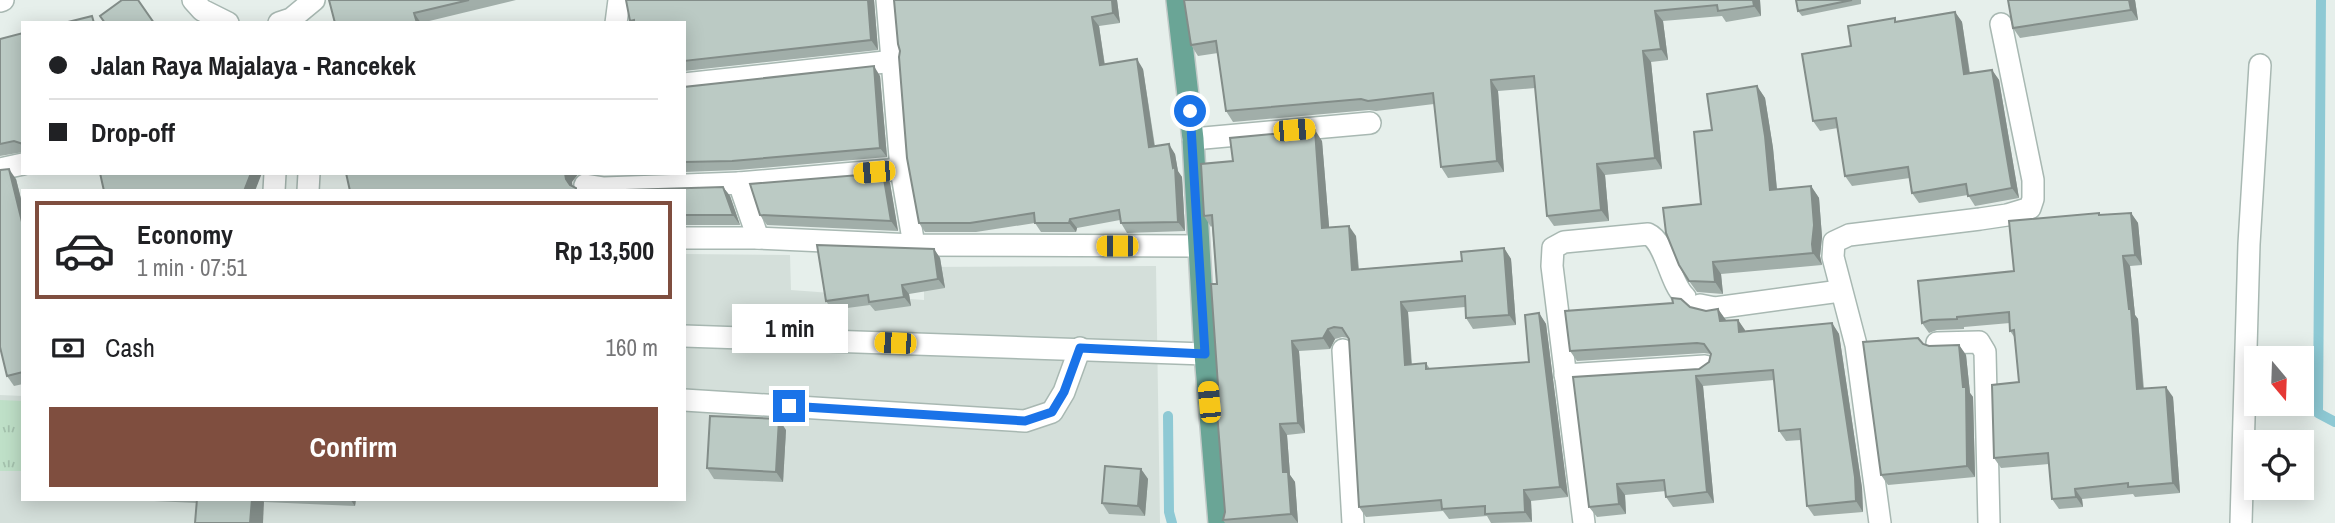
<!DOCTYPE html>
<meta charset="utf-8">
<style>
:root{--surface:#fff;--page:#f2f2f2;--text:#202124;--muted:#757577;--line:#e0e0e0;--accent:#7f4e3f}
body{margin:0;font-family:"Archivo Narrow",sans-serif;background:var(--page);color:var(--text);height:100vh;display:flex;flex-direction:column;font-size:26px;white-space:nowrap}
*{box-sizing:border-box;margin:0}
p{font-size:23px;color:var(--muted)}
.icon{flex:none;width:38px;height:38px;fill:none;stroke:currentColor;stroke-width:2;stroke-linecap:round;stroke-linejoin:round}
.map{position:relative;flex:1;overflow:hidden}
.sheet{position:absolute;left:21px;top:189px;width:665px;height:312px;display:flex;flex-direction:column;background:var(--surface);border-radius:0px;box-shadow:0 4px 18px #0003}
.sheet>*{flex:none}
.hud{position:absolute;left:21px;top:21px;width:665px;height:154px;border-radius:0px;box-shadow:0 4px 18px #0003;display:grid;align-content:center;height:154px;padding:0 28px;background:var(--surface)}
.needle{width:46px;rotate:161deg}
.controls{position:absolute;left:2244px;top:346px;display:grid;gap:14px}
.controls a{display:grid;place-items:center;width:70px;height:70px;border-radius:0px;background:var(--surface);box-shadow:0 4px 18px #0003;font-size:35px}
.end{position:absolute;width:32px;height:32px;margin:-16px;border:9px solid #1a73e8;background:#fff;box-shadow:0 0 0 4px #fff}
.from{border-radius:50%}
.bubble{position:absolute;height:49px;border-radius:0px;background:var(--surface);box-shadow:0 4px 18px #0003;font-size:23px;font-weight:700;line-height:49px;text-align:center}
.car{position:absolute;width:21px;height:42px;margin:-21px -10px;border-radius:9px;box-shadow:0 0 5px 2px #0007;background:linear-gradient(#f5c518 24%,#345 0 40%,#f5c518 0 76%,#345 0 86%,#f5c518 0)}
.hud b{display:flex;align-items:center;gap:24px;height:66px;font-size:26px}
.hud b+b{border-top:2px solid var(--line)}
.hud i{width:18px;height:18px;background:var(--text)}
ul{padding:12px 0 0;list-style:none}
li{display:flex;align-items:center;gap:21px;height:98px;margin:0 14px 10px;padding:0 14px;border:4px solid var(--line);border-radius:0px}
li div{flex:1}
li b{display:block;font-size:26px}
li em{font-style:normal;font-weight:700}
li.current{border-color:var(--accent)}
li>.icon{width:63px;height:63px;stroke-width:1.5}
.pay{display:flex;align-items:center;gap:18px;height:77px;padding:0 28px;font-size:26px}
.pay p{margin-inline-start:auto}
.primary-button{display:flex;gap:14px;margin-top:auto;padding:14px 28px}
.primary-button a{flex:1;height:80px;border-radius:0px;background:var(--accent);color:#fff;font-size:28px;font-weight:700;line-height:80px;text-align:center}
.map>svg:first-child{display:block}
.built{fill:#d4dfda}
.grass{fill:url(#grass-tufts)}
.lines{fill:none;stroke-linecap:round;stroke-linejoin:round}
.stream{stroke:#8ec9d4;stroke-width:10}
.minor-casing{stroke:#a8b8b2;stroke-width:24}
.major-casing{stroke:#c2cac8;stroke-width:24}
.minor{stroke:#fff;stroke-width:21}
.major{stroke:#6aa596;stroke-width:21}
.wall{fill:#a1aea9}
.shaded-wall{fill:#838d89}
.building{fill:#bbcac4;stroke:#838d89;stroke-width:2}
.route{stroke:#1a73e8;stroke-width:9}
</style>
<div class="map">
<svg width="2335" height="523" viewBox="0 0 2335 523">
<defs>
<pattern id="grass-tufts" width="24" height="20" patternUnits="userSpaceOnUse" patternTransform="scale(1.75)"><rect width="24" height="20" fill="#bfe0c8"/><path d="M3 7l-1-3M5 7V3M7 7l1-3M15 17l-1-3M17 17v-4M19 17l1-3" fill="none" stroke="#a4c1ad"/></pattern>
</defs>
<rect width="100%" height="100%" fill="#e6efeb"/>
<!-- built -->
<polygon class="built" points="684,254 790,255 791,290 924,300 924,267 1156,266 1160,523 0,523 0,395 23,396 23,499 684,499"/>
<!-- grass -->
<polygon class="grass" points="0,400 23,401 23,471 0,471"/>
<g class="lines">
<!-- stream -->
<g class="stream">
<polyline points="2321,0 2318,413 2335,422"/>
<polyline points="1168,416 1169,512 1172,523"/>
</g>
<defs>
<g id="minor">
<polyline points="193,0 202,10 228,23"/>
<polyline points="887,0 901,169 914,245"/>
<polyline points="0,1 3,0"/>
<polyline points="279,23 291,19 314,0"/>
<polyline points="616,23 619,0"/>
<polyline points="684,84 894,61"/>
<polyline points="1193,139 1370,123"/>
<polyline points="0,169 23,164"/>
<polyline points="739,183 901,169"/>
<polyline points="585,185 604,188 739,183 758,238"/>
<polyline points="274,191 275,173"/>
<polyline points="308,191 309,173"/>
<polyline points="684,238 758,238 914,245 1198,246"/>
<polyline points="1700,305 1715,308 1840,291"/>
<polyline points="684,336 1205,354"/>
<polyline points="1937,343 1979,342 1985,352 1989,523"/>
<polyline points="1343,350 1353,523"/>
<polyline points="1565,375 1705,366"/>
<polyline points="684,400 1025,421 1052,412 1064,392 1080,348"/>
<path d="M1584,523L1552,266L1553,248L1564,242L1648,234C1666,242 1669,282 1685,297"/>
<polyline points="1880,523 1856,345 1833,257 1834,242 1849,235 1980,219 2007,215 2030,208 2033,199 2033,180 2001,24"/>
<polyline points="2241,523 2249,244 2260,65"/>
</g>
<polyline id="major" points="1177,0 1193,139 1205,354 1219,523"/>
</defs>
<!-- minor casing -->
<use href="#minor" class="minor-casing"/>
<!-- major casing -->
<use href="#major" class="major-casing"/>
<!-- minor -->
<use href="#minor" class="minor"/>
<!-- major -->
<use href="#major" class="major"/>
</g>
<!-- wall -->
<g class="wall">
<polygon points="329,0 516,0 421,23"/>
<polygon points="626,0 874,0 878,50 684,71 684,23 631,23 630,21"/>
<polygon points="1117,0 1120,23 1099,26 1105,65 1143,69 1155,146 1175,154 1178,172 1182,177 1185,231 1127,233 1121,223 1120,220 1077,228 1076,232 1041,232 1035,223 976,232 925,232 919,223 900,51"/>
<polygon points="1184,0 1760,0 1761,16 1726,22 1722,16 1663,21 1668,60 1651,62 1662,169 1605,175 1609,221 1554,226 1547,216 1535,88 1498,91 1504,172 1448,178 1441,167 1434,104 1376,111 1369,110 1233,122 1226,111 1218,53 1198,56 1191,45"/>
<polygon points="1796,0 1861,0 1861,4 1802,16 1798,11"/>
<polygon points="2008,0 2135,0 2138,20 2020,38 2013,28"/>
<polygon points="1955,12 1962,22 1970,73 1992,70 1999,80 2019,198 1975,206 1968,195 1919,203 1912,193 1910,178 1852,186 1845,176 1838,128 1820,131 1813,121 1851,46 1897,22"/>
<polygon points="23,33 23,152 0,156 0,39"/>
<polygon points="880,76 887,157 738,170 684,172 684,87"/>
<polygon points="1757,86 1765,98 1773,148 1777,189 1811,186 1819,198 1822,237 1820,256 1822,265 1721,274 1723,294 1697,292 1689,281 1712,130"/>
<polygon points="1322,141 1329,227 1356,236 1359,269 1462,261 1504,248 1511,259 1516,325 1473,329 1466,318 1465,307 1408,312 1412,364 1426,363 1430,369 1529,362 1539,313 1546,324 1568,497 1531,501 1532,522 1491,523 1487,516 1449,519 1443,511 1366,517 1359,507 1349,338 1342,337 1335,339 1330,349 1299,351 1305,433 1287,435 1290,475 1295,482 1298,523 1225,523 1223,520 1225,512 1219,400 1217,284 1212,226 1211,227 1204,216 1233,161"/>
<polygon points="883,173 890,183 898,231 767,225 760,215"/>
<polygon points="16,179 23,207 23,384 14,386 7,376"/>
<polygon points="723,187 730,196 740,225 684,225 684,191"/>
<polygon points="2131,213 2138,223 2142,265 2130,266 2135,315 2138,319 2144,389 2173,397 2180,493 2135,497 2133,494 2082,499 2083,507 2059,509 2052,499 2049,464 2001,468 1994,458 2019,382 2015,338 2010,331 2010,323 1964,327 1964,329 1937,330 1929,333 1922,323 2014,271 2101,215"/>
<polygon points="934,249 940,258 945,288 909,294 911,306 875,311 870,305 832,310 826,301"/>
<polygon points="1690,307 1706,311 1718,309 1726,321 1738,320 1745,331 1832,323 1839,334 1862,488 1863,512 1814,516 1807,506 1801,440 1786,441 1779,431 1774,380 1703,386 1714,503 1673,507 1666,497 1666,491 1625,495 1626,514 1597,517 1589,507 1699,369 1709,362 1711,354 1704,353 1577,361 1570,351"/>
<polygon points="1923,344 1929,346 1959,345 1966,355 1970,393 1973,397 1975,477 1888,485 1881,475"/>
<polygon points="786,430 783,482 714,479 707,468"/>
<polygon points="1141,469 1148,479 1145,516 1109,514 1102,503"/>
<polygon points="111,499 356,499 355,506 264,502 197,503"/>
</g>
<!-- shaded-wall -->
<g class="shaded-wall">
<polygon points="868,0 874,0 878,50 871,40"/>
<polygon points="1112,0 1117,0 1120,23 1113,13"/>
<polygon points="1753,0 1760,0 1761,16 1754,6"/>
<polygon points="2129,0 2135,0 2138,20 2131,10"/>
<polygon points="1655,11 1663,21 1668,60 1661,49"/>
<polygon points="1955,12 1962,22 1971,84 1964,74"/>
<polygon points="414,13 421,23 417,23"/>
<polygon points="1092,17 1099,26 1106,75 1100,65"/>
<polygon points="1643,51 1651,62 1662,169 1655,158"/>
<polygon points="1137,59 1143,69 1156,157 1149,147"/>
<polygon points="874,66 880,76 887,157 880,148"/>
<polygon points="1992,70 1999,80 2019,198 2012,188"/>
<polygon points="1491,80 1498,91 1504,172 1497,161"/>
<polygon points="1757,86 1765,98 1773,148 1778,202 1770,190"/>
<polygon points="1315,130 1322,141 1330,238 1322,228"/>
<polygon points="1169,144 1175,154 1178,171 1182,177 1185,231 1178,222 1173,168"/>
<polygon points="1597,164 1605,175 1609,221 1601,210"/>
<polygon points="9,169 16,179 23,207 23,226"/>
<polygon points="251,173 262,173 255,191 244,191"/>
<polygon points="565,173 579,173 572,182 573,189 566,179"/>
<polygon points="883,173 890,183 898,231 891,221"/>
<polygon points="1811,186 1819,198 1822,237 1820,256 1822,265 1813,253 1812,244"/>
<polygon points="723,187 730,196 740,225 733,215"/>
<polygon points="2131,213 2138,223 2142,265 2135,255"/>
<polygon points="1070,219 1077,228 1076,232 1069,223"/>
<polygon points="1349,226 1356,236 1359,280 1352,270"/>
<polygon points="1504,248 1511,259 1516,325 1509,315"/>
<polygon points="934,249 940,258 945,288 938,279"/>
<polygon points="2123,256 2130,266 2135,315 2138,319 2144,399 2137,389"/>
<polygon points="1713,262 1721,274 1723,294 1715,282"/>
<polygon points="902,285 909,294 911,306 904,297"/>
<polygon points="1401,302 1408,312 1412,375 1405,365"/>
<polygon points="1718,309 1726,320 1727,332 1720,321"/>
<polygon points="1539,313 1546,324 1568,497 1560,487"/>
<polygon points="1738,320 1745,330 1746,342 1739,332"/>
<polygon points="1832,323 1839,334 1862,488 1863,512 1856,501"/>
<polygon points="1328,329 1335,339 1330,349 1323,338"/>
<polygon points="1292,341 1299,351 1305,433 1298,423"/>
<polygon points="1959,345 1966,355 1970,393 1973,397 1975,477 1967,466 1963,387"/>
<polygon points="1696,376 1703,386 1714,503 1707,492"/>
<polygon points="2166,387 2173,397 2180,493 2173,483"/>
<polygon points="779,419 786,430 783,482 776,472"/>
<polygon points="1280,424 1287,435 1290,475 1295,482 1298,523 1291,514 1283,472"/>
<polygon points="1141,469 1148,479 1145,516 1138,506"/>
<polygon points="1617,484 1625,495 1626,514 1619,504"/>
<polygon points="2075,489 2082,499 2083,507 2076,497"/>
<polygon points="1524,490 1531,501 1532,522 1525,512"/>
<polygon points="252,499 262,499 264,502 263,523 250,523"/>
<polygon points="350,499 356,499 355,506"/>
</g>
<!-- building -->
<g class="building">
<polygon points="122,0 138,0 154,23 105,23 100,16"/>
<polygon points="329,0 469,0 414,13 417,23 335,23"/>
<polygon points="626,0 868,0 871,40 684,61 684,23 634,23 634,20 630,21"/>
<polygon points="894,0 1112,0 1113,13 1092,17 1100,65 1137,59 1149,147 1169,144 1173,168 1175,167 1178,222 1121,223 1119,210 1070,219 1069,223 1035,223 1034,213 970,223 919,223 907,158 899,57 900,51 898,44"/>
<polygon points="1184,0 1753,0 1754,6 1718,11 1717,5 1655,11 1661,49 1643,51 1655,158 1597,164 1601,210 1547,216 1534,76 1491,80 1497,161 1441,167 1433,93 1368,101 1361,99 1226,111 1216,41 1191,45"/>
<polygon points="1796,0 1852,0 1798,11"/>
<polygon points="2008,0 2129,0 2131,10 2013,28"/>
<polygon points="1955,12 1964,74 1992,70 2012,188 1968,196 1966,184 1912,193 1908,167 1845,176 1836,118 1813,121 1802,54 1851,46 1848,26 1895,18 1895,22"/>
<polygon points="92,16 94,23 64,23"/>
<polygon points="23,33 23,144 14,141 0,144 0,39"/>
<polygon points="874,66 880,148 732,161 684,162 684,87"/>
<polygon points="1757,86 1765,136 1770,190 1811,186 1814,225 1812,244 1813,253 1713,262 1715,282 1689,281 1679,265 1666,233 1663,208 1701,204 1694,132 1712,130 1707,94"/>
<polygon points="1315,130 1322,228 1349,226 1352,270 1462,261 1461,252 1504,248 1509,315 1466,318 1465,296 1401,302 1405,365 1426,363 1426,369 1529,362 1525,315 1539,313 1560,487 1524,490 1525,512 1485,514 1485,506 1442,509 1441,500 1359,507 1349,339 1342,328 1334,327 1328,329 1323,338 1292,341 1298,423 1280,424 1283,472 1288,472 1291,514 1223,520 1225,512 1216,400 1219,400 1211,284 1217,284 1212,215 1204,216 1201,164 1233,161 1230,138"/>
<polygon points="9,169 23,226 23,372 7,376 0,347 0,170"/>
<polygon points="100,173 251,173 244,191 104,191"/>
<polygon points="346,173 565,173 566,179 570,185 576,188 576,191 350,191"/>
<polygon points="883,173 891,221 760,215 750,184"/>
<polygon points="723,187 733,215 684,215 684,191 625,190"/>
<polygon points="2099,213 2099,215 2131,213 2135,255 2123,256 2129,309 2131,309 2137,389 2166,387 2173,483 2128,487 2128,483 2075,489 2076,497 2052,499 2048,453 1994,458 1992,385 2019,382 2014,330 2010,331 2009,312 1957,317 1957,319 1930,320 1922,323 1918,281 2014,271 2009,221"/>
<polygon points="817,245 934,249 938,279 902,285 904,297 869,302 868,295 826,301"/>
<polygon points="1672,298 1681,299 1690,307 1706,311 1718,309 1720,321 1738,320 1739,332 1832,323 1855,477 1856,501 1807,506 1800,429 1779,431 1773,370 1696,376 1707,492 1666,497 1664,480 1617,484 1619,504 1589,507 1573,377 1699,369 1709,362 1711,354 1704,344 1697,343 1570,351 1565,311 1673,303"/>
<polygon points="1918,338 1923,344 1929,346 1959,345 1963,387 1966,387 1967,466 1881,475 1863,342"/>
<polygon points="710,416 779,419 776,472 707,468"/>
<polygon points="1105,466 1141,469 1138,506 1102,503"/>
<polygon points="197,499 252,499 250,523 195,523"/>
</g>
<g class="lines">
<!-- route -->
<polyline class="route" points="789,406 1025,421 1052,412 1064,392 1080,348 1205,354 1190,111"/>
</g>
</svg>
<div class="controls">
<a><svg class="needle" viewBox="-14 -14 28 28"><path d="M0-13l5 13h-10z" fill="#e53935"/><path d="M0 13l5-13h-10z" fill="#757577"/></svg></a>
<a><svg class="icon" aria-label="locate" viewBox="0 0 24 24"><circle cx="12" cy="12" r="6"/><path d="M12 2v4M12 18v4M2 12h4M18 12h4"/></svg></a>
</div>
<i class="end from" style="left:1190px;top:111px"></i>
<i class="end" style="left:789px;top:406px"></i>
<div class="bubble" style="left:732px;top:304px;width:116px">1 min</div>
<i class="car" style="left:1294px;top:130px;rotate:85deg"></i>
<i class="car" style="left:874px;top:172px;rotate:265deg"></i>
<i class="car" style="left:1117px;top:246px;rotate:270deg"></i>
<i class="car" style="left:895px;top:343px;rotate:272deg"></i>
<i class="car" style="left:1209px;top:402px;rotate:355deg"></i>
<div class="hud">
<b><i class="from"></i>Jalan Raya Majalaya - Rancekek</b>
<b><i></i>Drop-off</b>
</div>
<section class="sheet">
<ul>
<li class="current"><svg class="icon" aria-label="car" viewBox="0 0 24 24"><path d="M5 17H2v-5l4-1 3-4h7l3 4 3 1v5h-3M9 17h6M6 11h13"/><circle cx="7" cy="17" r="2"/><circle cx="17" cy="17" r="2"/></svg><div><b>Economy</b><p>1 min · 07:51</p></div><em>Rp 13,500</em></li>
</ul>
<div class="pay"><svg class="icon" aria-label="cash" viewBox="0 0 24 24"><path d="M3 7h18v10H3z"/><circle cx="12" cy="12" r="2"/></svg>Cash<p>160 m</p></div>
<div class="primary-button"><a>Confirm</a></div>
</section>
</div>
